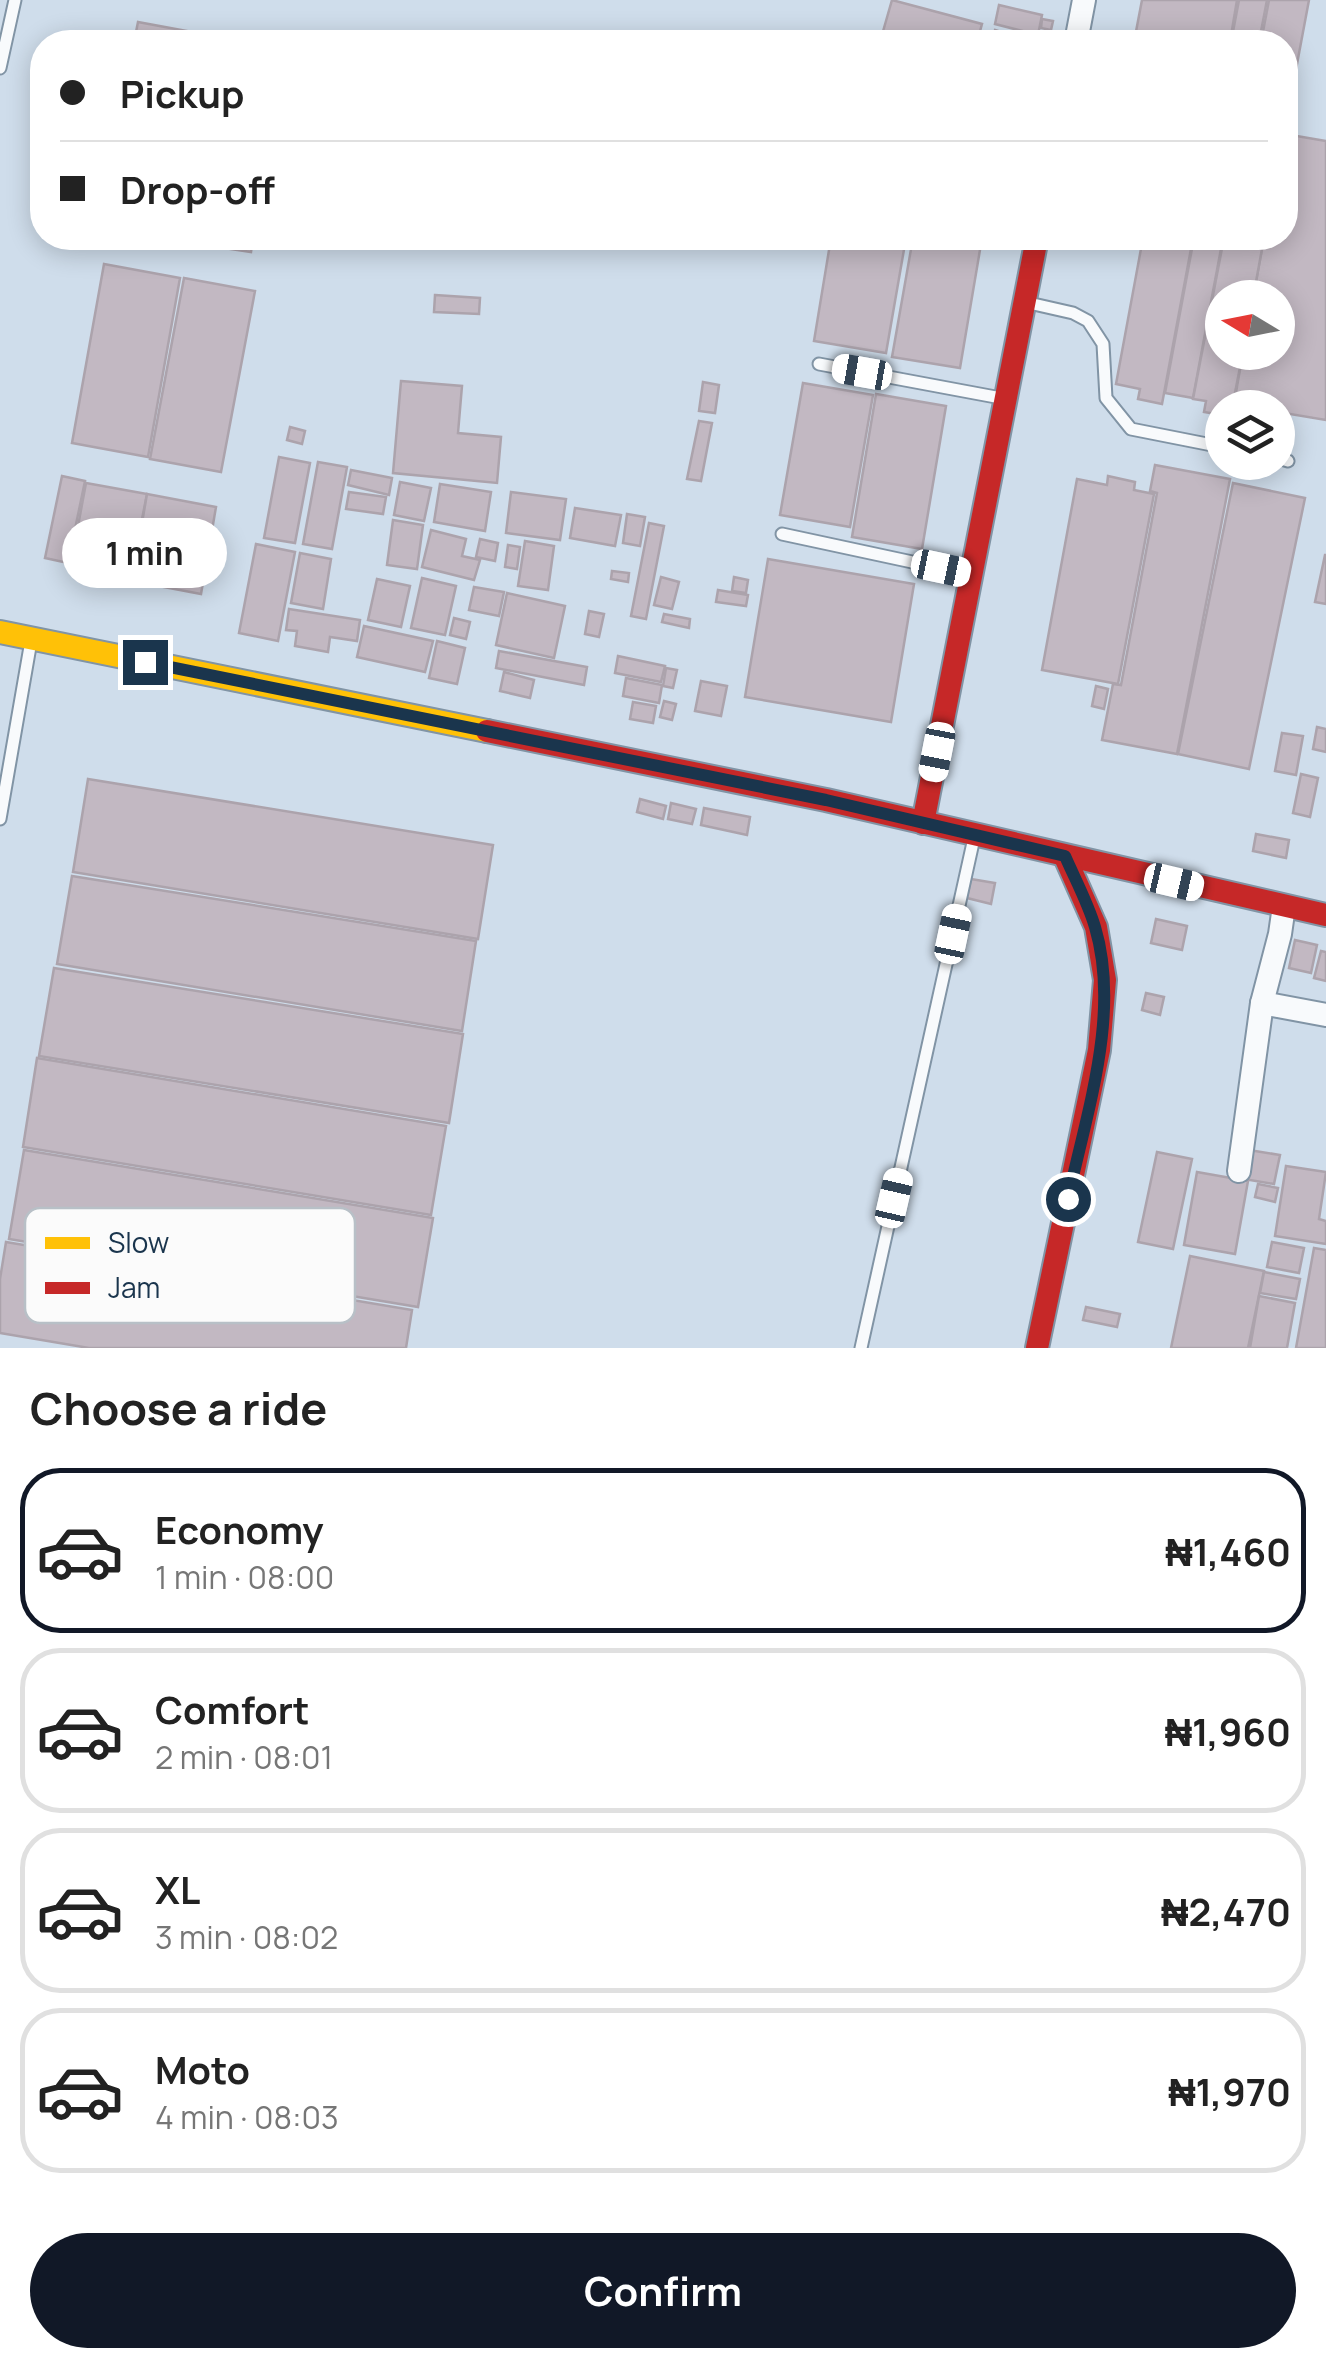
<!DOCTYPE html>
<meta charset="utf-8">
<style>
:root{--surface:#fff;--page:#f2f2f2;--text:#222;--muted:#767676;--line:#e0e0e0;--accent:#111827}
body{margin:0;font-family:Manrope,sans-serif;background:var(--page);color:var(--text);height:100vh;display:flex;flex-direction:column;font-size:38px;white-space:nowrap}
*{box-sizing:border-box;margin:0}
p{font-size:32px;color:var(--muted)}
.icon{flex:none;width:55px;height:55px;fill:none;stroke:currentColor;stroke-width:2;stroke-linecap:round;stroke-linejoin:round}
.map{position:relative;height:1348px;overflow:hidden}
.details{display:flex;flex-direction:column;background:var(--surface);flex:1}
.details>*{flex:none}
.banner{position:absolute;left:30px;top:30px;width:1268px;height:220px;border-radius:40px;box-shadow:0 5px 25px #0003;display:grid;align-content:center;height:220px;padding:0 30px;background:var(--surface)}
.needle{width:65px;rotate:280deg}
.buttons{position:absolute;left:1205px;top:280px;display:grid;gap:20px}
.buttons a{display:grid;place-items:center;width:90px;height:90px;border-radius:50%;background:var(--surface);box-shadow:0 5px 25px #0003;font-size:50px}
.end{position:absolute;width:45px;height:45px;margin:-22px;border:12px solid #1a354d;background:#fff;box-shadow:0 0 0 5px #fff}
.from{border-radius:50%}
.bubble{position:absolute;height:70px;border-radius:35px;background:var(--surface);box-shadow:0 5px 25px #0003;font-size:32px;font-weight:700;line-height:70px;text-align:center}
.car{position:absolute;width:30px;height:60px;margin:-30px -15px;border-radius:12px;box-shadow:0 0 8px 2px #0007;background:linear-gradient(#fff 24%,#345 0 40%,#fff 0 76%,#345 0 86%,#fff 0)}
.banner b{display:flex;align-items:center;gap:35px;height:95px;font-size:38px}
.banner b+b{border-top:2px solid var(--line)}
.banner i{width:25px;height:25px;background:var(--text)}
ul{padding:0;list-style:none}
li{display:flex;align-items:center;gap:30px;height:165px;margin:0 20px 15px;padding:0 10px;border:5px solid var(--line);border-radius:40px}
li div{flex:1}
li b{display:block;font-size:38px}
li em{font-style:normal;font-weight:700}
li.selected{border-color:var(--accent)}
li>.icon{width:90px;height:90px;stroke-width:1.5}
h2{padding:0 30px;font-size:45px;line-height:120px}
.action{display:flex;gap:20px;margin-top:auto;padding:20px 30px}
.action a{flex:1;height:115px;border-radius:60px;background:var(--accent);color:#fff;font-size:40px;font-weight:700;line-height:115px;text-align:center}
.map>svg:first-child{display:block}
.building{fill:#c2b8c2;stroke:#aca3ac;stroke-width:2.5}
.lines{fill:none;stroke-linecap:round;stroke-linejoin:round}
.lane-casing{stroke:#8194a5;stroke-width:15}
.street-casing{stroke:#8194a5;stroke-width:26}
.slow-casing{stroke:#8194a5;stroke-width:26}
.jam-casing{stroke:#8194a5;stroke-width:26}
.lane{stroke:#f8fafc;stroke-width:11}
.street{stroke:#f8fafc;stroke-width:22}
.slow{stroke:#ffc107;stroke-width:22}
.jam{stroke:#c62828;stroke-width:22}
.route{stroke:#1a354d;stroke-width:12}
.key{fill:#fbfbfb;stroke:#b8c0c7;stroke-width:2.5}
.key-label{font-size:28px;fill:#1a354d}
</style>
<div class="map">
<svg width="1326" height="1348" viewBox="0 0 1326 1348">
<rect width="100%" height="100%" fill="#cfddeb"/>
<!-- building -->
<g class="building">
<polygon points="892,0 982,24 977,42 880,42"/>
<polygon points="1142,0 1237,0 1230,42 1134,42"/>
<polygon points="1239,0 1267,0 1259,42 1231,42"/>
<polygon points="1269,0 1309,0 1285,128 1285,42 1261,42"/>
<polygon points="999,5 1042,15 1038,35 995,24"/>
<polygon points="1042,19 1053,21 1051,30 1041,28"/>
<polygon points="138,22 246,42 134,42"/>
<polygon points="995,30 1030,41 1029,42 991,42"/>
<polygon points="1285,134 1326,141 1326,420 1278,412 1278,408 1234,404 1243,352 1278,352 1278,298 1253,298 1264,238 1285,238"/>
<polygon points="158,238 253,238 251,252"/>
<polygon points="831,238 906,238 886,353 814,341"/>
<polygon points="913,238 982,238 960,368 892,357"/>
<polygon points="1143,238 1193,238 1162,404 1138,399 1140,389 1116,384"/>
<polygon points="1194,238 1223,238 1193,398 1165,393"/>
<polygon points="1224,238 1264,238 1253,298 1222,298 1222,352 1243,352 1232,408 1222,408 1222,415 1204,412 1206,401 1193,399"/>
<polygon points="104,264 180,278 148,457 72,443"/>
<polygon points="184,278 255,291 221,472 150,459"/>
<polygon points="435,295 480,298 479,314 434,312"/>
<polygon points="401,381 462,386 458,433 501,437 497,483 393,473"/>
<polygon points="703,382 719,385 715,413 699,411"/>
<polygon points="803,383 873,395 850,527 780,515"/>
<polygon points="876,394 946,406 922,549 852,537"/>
<polygon points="699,421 712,423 701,481 687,479"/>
<polygon points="290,427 305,431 302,444 287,440"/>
<polygon points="279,457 310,463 295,543 264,538"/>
<polygon points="318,462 347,467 332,549 303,544"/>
<polygon points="1155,465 1230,479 1177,754 1102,740 1113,684 1121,685 1157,493 1150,491"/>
<polygon points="351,470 392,478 389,495 348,485"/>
<polygon points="62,476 85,481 68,563 45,558"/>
<polygon points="1108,476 1135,482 1134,490 1154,494 1118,684 1042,670 1077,479 1107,485"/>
<polygon points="400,482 431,488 424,521 394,515"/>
<polygon points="86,483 147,494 130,580 70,569"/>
<polygon points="1233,483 1305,498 1249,769 1178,754"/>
<polygon points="440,484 491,492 485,531 434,522"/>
<polygon points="349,492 386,497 383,514 346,509"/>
<polygon points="511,492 566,499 560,540 506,533"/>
<polygon points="147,494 216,507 201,594 132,581"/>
<polygon points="575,508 621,515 615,546 570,538"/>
<polygon points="627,514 645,517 640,546 623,543"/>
<polygon points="393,520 423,525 417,569 387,565"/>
<polygon points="649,523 664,526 646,619 631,616"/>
<polygon points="431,530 466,539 462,556 480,560 474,580 422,567"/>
<polygon points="480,539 498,543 495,561 476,557"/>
<polygon points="525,541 554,546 548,590 518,586"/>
<polygon points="256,544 295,552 278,641 239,633"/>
<polygon points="508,545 520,547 517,569 505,567"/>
<polygon points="300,553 331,559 323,609 291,603"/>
<polygon points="1325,555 1326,555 1326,604 1315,602"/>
<polygon points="768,559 914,584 891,722 745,697"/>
<polygon points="612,571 629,573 628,582 611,579"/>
<polygon points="661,577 679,582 672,609 654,605"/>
<polygon points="734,577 748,580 746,593 732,591"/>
<polygon points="422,578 456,586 445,635 411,628"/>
<polygon points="377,579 410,586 401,627 368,620"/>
<polygon points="474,587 504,592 499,616 469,610"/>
<polygon points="718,590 748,595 746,606 716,602"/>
<polygon points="507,593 565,606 554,658 496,645"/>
<polygon points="289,609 360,620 357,641 330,637 328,652 295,646 297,631 286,630"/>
<polygon points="589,611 604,614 599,637 585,634"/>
<polygon points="664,614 690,619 689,628 662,622"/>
<polygon points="454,618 470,622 466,639 450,635"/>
<polygon points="364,626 433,641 425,672 357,657"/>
<polygon points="437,641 465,648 457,684 429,678"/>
<polygon points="499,651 587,667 584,685 496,668"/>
<polygon points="618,656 665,666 661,682 615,673"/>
<polygon points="666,668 677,670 673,688 663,686"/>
<polygon points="504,672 534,680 530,698 500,691"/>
<polygon points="626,678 662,685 659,703 623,696"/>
<polygon points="701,681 727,686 721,716 695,711"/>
<polygon points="1096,686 1108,689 1104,709 1092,706"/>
<polygon points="664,701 676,704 672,720 660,717"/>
<polygon points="633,702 656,706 653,723 630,719"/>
<polygon points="1317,727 1326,729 1326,752 1313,749"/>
<polygon points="1282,733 1303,736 1296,775 1275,771"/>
<polygon points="1301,774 1318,778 1310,817 1293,813"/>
<polygon points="88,779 493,845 478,939 73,872"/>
<polygon points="640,799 666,806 663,819 637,812"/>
<polygon points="671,803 696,809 692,824 668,819"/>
<polygon points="704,808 750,817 747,835 701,825"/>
<polygon points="1256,834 1289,840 1286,858 1253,851"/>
<polygon points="72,876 476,941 462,1031 57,964"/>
<polygon points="971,879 995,883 991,904 967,898"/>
<polygon points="1156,919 1187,926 1182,950 1151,943"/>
<polygon points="1295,940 1317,945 1311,973 1289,968"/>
<polygon points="1321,951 1326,952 1326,981 1314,978"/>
<polygon points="54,968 463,1034 449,1123 39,1056"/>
<polygon points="1146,993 1164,997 1160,1015 1142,1010"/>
<polygon points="37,1058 446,1126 431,1215 23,1147"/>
<polygon points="24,1150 433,1218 418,1307 9,1239"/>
<polygon points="1249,1150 1280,1155 1274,1184 1244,1179"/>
<polygon points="1157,1152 1192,1159 1173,1249 1138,1242"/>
<polygon points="1286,1166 1326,1172 1319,1219 1326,1221 1326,1244 1275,1236"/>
<polygon points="1197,1172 1248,1181 1235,1254 1184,1245"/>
<polygon points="1258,1184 1278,1188 1275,1202 1255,1197"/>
<polygon points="6,1242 412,1310 406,1348 89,1348 0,1333 0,1279"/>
<polygon points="1272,1242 1304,1248 1299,1273 1267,1267"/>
<polygon points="1314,1248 1326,1250 1326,1348 1296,1348"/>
<polygon points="1190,1256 1264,1271 1248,1348 1171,1348"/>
<polygon points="1264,1272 1300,1279 1296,1299 1260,1293"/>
<polygon points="1259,1296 1295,1303 1287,1348 1250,1348"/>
<polygon points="1086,1307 1120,1314 1117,1327 1083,1320"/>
</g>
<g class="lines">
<defs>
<g id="lane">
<polyline points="0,68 15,0"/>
<polyline points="1029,303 1073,313 1088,321 1103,344 1106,398 1131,429 1222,447"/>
<polyline points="819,364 1001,398"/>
<polyline points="1278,458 1288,461"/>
<polyline points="782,534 968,574"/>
<polyline points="0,819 31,641"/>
<polyline points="861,1348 974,838"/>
</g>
<g id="street">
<polyline points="1076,42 1084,0"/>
<polyline points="1262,1003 1326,1015"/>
<polyline points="1239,1171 1262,1003 1280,934 1284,906"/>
</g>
<polyline id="slow" points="0,632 487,731"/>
<g id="jam">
<polyline points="487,731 826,800 1326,915"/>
<polyline points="923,823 1037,238"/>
<polyline points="1037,1348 1099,1050 1105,980 1096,927 1065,857"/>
</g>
</defs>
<!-- lane casing -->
<use href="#lane" class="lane-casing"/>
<!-- street casing -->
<use href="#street" class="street-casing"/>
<!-- slow casing -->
<use href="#slow" class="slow-casing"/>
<!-- jam casing -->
<use href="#jam" class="jam-casing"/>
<!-- lane -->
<use href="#lane" class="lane"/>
<!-- street -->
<use href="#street" class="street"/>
<!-- slow -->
<use href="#slow" class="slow"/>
<!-- jam -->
<use href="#jam" class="jam"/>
</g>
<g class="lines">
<!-- route -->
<path class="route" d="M145,662L826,800L1065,856C1075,879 1088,903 1095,927C1121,1014 1086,1114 1068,1199"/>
</g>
<!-- legend -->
<rect x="25" y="1208" width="330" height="115" rx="15" class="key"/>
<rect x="45" y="1237" width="45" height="12" fill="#ffc107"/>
<rect x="45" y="1282" width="45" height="12" fill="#c62828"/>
<g class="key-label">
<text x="108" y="1253">Slow</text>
<text x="108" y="1298">Jam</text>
</g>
</svg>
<div class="buttons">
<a><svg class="needle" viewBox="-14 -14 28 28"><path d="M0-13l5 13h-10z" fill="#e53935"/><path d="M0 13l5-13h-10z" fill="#767676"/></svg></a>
<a><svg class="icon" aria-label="layers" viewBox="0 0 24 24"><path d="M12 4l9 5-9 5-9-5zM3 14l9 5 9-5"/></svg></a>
</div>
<i class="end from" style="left:1068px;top:1199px"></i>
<i class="end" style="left:145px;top:662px"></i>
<div class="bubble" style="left:62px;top:518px;width:165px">1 min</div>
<i class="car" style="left:862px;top:372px;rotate:280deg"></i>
<i class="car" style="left:941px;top:568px;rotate:102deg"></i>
<i class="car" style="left:937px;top:752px;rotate:191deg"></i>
<i class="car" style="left:1174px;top:882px;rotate:103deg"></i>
<i class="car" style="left:953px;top:934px;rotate:12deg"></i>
<i class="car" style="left:894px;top:1198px;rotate:13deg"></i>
<div class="banner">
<b><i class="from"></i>Pickup</b>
<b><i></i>Drop-off</b>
</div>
</div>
<section class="details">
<h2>Choose a ride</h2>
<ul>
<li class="selected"><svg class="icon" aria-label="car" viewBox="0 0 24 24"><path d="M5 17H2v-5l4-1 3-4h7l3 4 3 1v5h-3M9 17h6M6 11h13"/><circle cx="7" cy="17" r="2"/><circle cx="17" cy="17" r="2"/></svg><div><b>Economy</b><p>1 min · 08:00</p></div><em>₦1,460</em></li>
<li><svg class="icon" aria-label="car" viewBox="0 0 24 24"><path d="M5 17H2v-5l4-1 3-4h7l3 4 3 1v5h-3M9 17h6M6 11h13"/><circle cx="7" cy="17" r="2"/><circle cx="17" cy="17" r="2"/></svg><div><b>Comfort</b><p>2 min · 08:01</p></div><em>₦1,960</em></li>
<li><svg class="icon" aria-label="car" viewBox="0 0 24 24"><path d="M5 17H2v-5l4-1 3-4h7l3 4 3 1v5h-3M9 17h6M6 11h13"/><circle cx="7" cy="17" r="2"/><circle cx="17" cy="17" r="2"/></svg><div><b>XL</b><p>3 min · 08:02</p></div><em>₦2,470</em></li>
<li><svg class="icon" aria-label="car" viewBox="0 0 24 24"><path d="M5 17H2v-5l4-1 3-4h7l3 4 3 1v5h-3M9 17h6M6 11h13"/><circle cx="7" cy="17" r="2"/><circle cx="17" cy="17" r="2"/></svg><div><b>Moto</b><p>4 min · 08:03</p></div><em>₦1,970</em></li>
</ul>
<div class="action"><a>Confirm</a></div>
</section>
